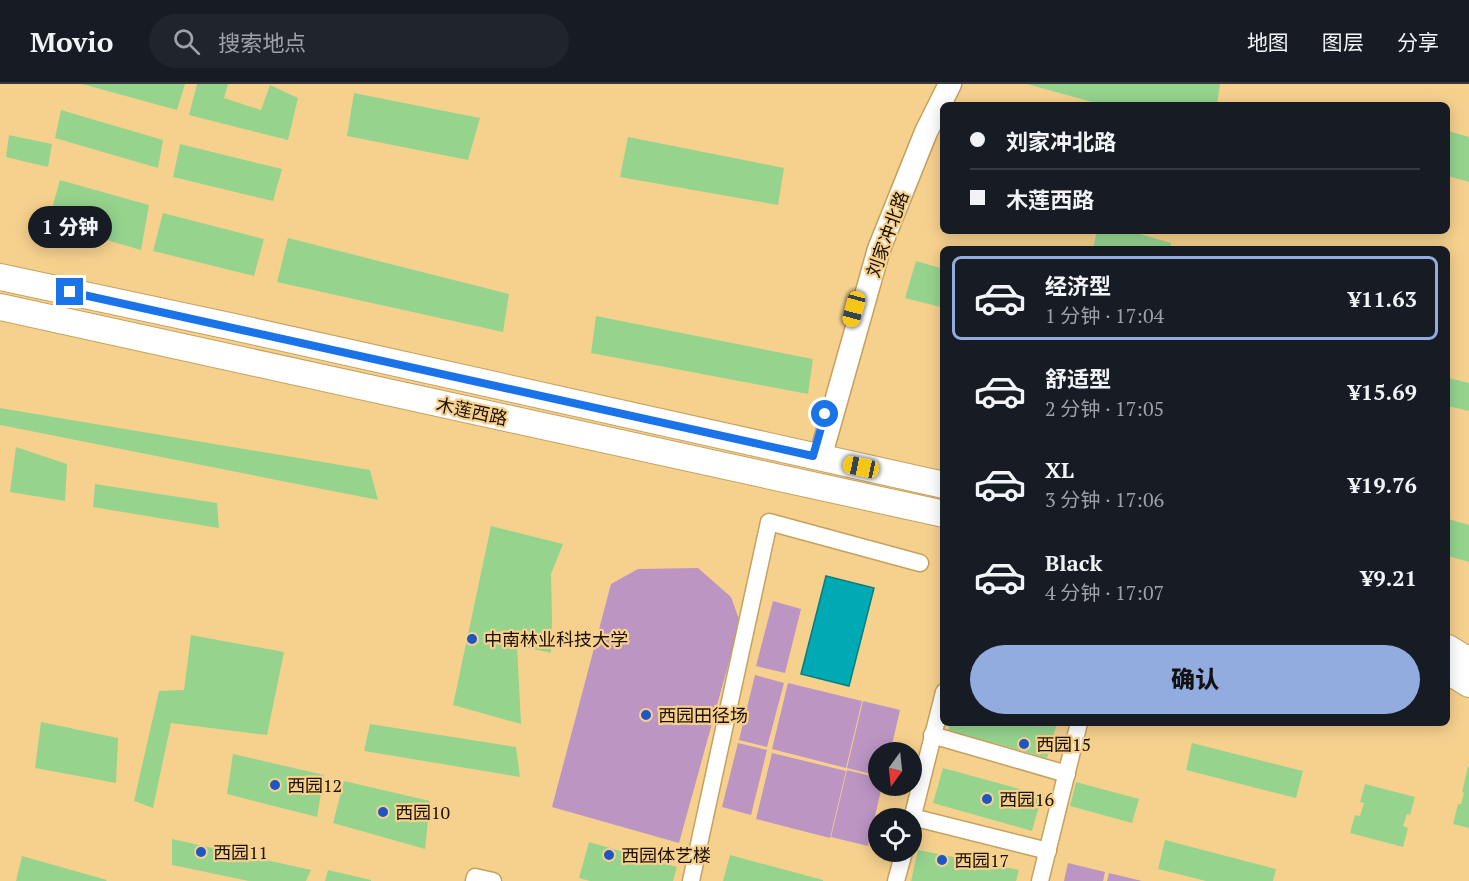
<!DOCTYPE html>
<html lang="zh">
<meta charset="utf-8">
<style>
:root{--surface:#171b24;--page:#20242c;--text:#f1f3f6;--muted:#9ea1a6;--line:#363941;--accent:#92acdf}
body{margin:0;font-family:"PT Serif","Noto Sans SC",serif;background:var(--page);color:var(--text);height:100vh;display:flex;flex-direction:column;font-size:22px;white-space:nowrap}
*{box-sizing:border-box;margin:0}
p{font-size:20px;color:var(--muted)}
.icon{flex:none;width:33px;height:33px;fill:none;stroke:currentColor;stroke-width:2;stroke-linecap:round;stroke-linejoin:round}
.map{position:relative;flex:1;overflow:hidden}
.sheet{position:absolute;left:940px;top:162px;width:510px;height:480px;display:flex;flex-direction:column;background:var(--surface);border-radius:9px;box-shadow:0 3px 15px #0003}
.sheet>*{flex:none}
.hud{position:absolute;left:940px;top:18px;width:510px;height:132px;border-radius:9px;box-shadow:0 3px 15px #0003;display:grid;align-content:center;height:132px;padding:0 30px;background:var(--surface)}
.needle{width:39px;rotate:195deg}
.fabs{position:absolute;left:868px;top:658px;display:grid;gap:12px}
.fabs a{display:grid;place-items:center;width:54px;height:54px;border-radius:50%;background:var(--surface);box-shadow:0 3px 15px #0003;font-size:30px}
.end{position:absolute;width:27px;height:27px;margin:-14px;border:8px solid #1a73e8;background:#fff;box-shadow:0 0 0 3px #fff}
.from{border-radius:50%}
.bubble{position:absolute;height:42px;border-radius:21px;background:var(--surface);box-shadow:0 3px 15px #0003;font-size:20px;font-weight:800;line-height:42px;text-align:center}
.car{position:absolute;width:18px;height:36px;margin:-18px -9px;border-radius:8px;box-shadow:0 0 4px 2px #0007;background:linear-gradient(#f5c518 24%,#345 0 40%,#f5c518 0 76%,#345 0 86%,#f5c518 0)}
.hud b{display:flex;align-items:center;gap:21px;height:57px;font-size:22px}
.hud b+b{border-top:2px solid var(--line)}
.hud i{width:15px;height:15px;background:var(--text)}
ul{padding:10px 0 0;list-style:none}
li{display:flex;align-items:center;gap:18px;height:84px;margin:0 12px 9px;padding:0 18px;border:3px solid transparent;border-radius:9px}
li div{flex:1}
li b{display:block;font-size:22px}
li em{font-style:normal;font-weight:800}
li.current{border-color:var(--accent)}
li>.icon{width:54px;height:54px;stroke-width:1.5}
.action{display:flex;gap:12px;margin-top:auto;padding:12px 30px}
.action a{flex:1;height:69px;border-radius:36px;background:var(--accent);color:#111;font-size:24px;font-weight:800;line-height:69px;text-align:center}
header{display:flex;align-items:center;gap:36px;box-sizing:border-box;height:84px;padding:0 30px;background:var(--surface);border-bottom:2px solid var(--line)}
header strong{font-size:28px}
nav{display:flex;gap:33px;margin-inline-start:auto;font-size:21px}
.search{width:420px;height:54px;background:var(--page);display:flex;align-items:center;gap:15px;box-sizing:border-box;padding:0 21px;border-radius:33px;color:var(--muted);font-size:22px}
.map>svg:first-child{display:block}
.green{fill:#bc95c2}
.water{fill:#00aab4;stroke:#097c7e;stroke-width:1.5}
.building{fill:#96d48e}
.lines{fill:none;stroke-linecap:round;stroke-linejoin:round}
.minor-casing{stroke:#c5a15f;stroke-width:19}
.secondary-casing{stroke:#c5a15f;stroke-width:25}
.primary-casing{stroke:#c5a15f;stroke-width:28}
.minor{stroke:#fff;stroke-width:16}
.secondary{stroke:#fff;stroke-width:22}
.primary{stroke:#fff;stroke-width:26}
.route{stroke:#1a73e8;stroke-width:8}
.poi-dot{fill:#1f56c3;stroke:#f6d18e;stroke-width:2}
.labels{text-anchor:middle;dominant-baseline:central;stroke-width:4.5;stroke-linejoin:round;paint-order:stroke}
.street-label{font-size:18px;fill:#1d1000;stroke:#f6d18e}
.poi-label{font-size:18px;fill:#1d1000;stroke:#f6d18e;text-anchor:start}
</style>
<header>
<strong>Movio</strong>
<div class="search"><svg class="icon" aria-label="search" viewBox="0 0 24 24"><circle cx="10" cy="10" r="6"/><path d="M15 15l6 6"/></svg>搜索地点</div>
<nav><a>地图</a><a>图层</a><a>分享</a></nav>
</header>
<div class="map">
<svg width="1469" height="797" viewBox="0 0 1469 797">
<rect width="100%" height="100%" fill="#f6d18e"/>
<!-- green -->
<g class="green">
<polygon points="698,484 731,513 740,538 679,759 552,723 611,500 638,485"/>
<polygon points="773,517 801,525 785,589 756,582"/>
<polygon points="755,591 784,599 767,663 739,656"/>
<polygon points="788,599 862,617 846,684 772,665"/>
<polygon points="863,617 900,626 890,669 879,669 879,692 847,684"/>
<polygon points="738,659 767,666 751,731 722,723"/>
<polygon points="772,669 846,687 830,754 756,735"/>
<polygon points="847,686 879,694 879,702 882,702 868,762 831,753"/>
<polygon points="1068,779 1105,788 1103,797 1064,797"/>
<polygon points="1109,789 1142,797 1107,797"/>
</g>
<!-- water -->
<polygon class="water" points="826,492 874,504 849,602 801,590"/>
<!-- building -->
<g class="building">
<polygon points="82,0 185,0 177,26"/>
<polygon points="197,0 228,0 224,14 261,26 270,1 298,14 288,56 189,31"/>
<polygon points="1027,0 1220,0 1217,21 1103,21"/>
<polygon points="354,9 480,34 468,76 347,52"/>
<polygon points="61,26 163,56 158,84 55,54"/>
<polygon points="1448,47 1469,53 1469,98 1448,92"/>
<polygon points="9,51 52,60 48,83 6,73"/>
<polygon points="628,53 784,84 778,121 620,93"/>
<polygon points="180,60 282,85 273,117 173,93"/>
<polygon points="60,96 149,121 141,166 48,139"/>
<polygon points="163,129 264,155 254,192 153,167"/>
<polygon points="1097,147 1129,147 1171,159 1170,165 1093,165"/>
<polygon points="288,154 509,210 503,248 277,198"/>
<polygon points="916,177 944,185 944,224 905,214"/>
<polygon points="596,232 813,275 808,310 591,269"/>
<polygon points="1448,294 1469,299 1469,327 1448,322"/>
<polygon points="0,324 370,386 378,416 0,341"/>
<polygon points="16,363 67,380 65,417 10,408"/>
<polygon points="95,400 217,419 219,444 93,423"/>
<polygon points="1448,435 1469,441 1469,478 1448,472"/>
<polygon points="491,442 563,460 551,490 552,537 551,569 517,561 521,640 453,621"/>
<polygon points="191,551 284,568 267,651 171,639 153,724 134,717 159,607 184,606"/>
<polygon points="41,638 118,654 116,699 35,684"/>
<polygon points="950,639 1057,639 1047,674 948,646"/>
<polygon points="370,640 516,663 520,693 364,667"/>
<polygon points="1192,659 1303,687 1296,714 1186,686"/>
<polygon points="233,670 324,691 317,733 227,710"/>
<polygon points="1468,683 1469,683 1469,744 1453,740 1458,720 1461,720 1464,709 1462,708"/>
<polygon points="943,684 1042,711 1032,747 933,719"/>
<polygon points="344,697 430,717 425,765 333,739"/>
<polygon points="1076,698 1139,715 1132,739 1070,722"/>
<polygon points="1365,700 1415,713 1410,731 1407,730 1403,742 1408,744 1403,763 1350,749 1355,731 1360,732 1364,719 1360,718"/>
<polygon points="172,755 311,786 306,797 249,797 172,781"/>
<polygon points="1165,756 1276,785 1273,797 1206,797 1158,785"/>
<polygon points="589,758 677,783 673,797 590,797 579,794"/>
<polygon points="918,766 1019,786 1016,797 911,797"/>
<polygon points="730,771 823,796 823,797 723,797"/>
<polygon points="22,772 107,796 106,797 16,797"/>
<polygon points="328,786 371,796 371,797 325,797"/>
</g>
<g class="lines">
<defs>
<g id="minor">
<polyline points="932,651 1067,690"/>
<polyline points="912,733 1048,767"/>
<polyline points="912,735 944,608"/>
<polyline points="474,797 475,793 493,797"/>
<polyline points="691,797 769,438 920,479"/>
<polyline points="896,797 904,768"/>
<polyline points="1040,797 1079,639"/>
</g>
<polyline id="secondary" points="820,374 879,165 926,48 950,0"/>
<g id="primary">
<polyline points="0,193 234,243 944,401"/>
<polyline points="0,223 944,430"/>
<polyline points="1448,564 1469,577"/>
<polyline points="1448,587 1469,600"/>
</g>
</defs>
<!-- minor casing -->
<use href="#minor" class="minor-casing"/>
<!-- secondary casing -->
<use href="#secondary" class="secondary-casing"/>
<!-- primary casing -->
<use href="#primary" class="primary-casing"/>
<!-- minor -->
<use href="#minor" class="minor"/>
<!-- secondary -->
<use href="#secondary" class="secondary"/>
<!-- primary -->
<use href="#primary" class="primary"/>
</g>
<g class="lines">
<!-- route -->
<polyline class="route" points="70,208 813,372 825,330"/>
</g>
<!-- markers -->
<g class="poi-dot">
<circle cx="472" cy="555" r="6"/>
<circle cx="646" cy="631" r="6"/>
<circle cx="1024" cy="660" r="6"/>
<circle cx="275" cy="701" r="6"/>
<circle cx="987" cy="715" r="6"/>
<circle cx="383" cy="728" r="6"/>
<circle cx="201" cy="768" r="6"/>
<circle cx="609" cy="771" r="6"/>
<circle cx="942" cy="776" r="6"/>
</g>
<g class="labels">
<!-- street labels -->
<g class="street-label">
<text transform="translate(887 150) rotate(-70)">刘家冲北路</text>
<text transform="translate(472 327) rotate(12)">木莲西路</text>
</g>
<!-- poi labels -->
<g class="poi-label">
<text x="484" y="555">中南林业科技大学</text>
<text x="658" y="631">西园田径场</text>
<text x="1036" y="660">西园15</text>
<text x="287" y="701">西园12</text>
<text x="999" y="715">西园16</text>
<text x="395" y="728">西园10</text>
<text x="213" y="768">西园11</text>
<text x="621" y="771">西园体艺楼</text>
<text x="954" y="776">西园17</text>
</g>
</g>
</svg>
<div class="fabs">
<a><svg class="needle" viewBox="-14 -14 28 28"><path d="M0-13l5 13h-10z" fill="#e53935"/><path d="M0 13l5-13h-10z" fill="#9ea1a6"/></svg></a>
<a><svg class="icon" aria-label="locate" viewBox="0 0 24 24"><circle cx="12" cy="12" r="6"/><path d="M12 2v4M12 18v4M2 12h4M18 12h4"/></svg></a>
</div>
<i class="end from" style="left:825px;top:330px"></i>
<i class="end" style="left:70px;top:208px"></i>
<div class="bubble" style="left:28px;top:122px;width:84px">1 分钟</div>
<i class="car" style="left:854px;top:225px;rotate:195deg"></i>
<i class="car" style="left:861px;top:383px;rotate:282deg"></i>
<div class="hud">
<b><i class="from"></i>刘家冲北路</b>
<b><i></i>木莲西路</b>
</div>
<section class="sheet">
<ul>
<li class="current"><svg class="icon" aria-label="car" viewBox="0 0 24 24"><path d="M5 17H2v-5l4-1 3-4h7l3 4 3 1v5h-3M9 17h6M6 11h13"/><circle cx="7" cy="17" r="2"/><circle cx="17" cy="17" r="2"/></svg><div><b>经济型</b><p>1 分钟 · 17:04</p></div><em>¥11.63</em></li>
<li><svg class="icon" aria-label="car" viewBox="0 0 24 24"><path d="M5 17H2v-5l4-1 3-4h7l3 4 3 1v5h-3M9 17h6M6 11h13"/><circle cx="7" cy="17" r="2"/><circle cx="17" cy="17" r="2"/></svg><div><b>舒适型</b><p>2 分钟 · 17:05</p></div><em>¥15.69</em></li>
<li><svg class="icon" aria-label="car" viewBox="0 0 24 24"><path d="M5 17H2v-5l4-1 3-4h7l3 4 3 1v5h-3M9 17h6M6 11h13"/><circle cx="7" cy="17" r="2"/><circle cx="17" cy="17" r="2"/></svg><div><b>XL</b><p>3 分钟 · 17:06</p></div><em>¥19.76</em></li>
<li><svg class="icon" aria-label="car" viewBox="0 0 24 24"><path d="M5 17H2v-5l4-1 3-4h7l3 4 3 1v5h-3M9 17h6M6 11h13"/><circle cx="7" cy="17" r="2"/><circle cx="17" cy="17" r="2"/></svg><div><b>Black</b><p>4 分钟 · 17:07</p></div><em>¥9.21</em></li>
</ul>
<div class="action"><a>确认</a></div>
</section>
</div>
